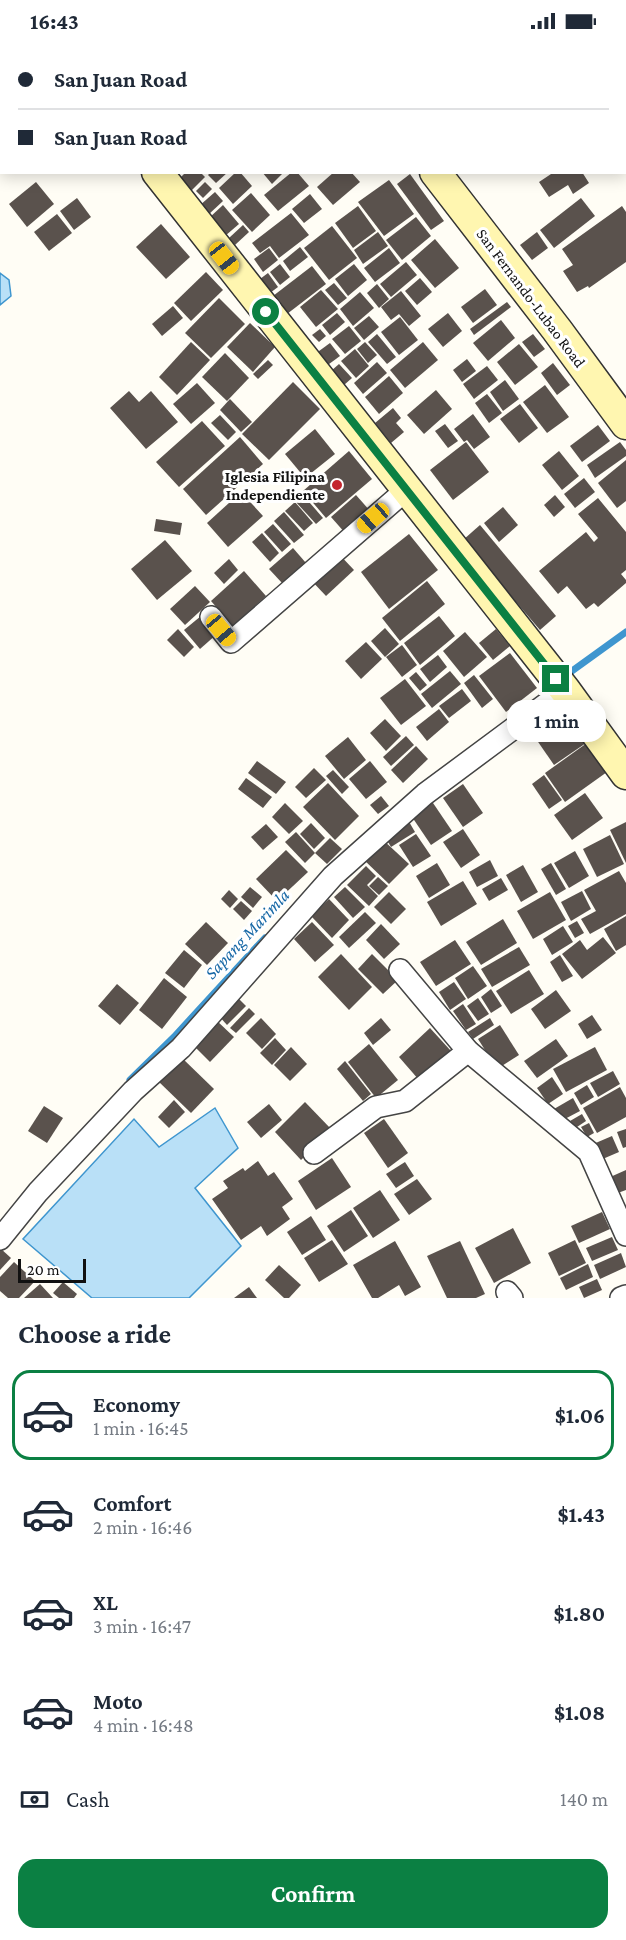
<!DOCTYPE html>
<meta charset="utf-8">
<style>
:root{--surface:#fff;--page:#f6f6f7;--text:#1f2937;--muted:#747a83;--line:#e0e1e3;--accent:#0b8043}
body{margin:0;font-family:"Crimson Pro",serif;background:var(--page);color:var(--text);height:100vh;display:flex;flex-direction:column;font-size:22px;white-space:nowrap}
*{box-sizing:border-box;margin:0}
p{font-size:20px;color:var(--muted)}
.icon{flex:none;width:33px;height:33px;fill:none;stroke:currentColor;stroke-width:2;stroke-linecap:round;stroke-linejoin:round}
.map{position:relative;height:1256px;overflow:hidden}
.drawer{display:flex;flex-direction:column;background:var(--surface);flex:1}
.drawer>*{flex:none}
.banner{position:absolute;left:0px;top:0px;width:627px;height:132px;box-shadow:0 3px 15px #0003;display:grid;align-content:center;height:132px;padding:0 18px;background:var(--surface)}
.scale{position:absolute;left:18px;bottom:15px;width:68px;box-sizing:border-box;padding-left:6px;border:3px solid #111;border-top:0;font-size:16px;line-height:21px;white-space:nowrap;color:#111;-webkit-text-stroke:4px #fff;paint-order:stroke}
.end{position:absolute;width:27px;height:27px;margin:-14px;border:8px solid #0b8043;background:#fff;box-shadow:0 0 0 3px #fff}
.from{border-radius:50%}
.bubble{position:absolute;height:42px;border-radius:18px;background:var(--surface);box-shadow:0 3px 15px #0003;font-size:20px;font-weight:700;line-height:42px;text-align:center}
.car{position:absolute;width:18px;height:36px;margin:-18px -9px;border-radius:8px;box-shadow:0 0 4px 2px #0007;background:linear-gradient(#f5c518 24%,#345 0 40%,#f5c518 0 76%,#345 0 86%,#f5c518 0)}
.banner b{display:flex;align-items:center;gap:21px;height:57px;font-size:22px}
.banner b+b{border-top:2px solid var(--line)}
.banner i{width:15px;height:15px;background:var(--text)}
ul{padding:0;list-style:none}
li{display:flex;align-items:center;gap:18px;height:90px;margin:0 12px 9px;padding:0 6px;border:3px solid transparent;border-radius:18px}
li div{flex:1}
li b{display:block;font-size:22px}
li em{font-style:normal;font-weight:700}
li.active{border-color:var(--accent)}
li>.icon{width:54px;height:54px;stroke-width:1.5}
h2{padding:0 18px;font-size:27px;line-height:72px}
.pay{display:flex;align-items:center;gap:15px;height:66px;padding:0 18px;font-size:22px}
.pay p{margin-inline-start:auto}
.button{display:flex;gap:12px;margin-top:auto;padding:12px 18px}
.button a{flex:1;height:69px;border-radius:18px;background:var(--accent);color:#fff;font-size:24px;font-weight:700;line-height:69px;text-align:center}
.status{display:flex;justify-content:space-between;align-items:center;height:42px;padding:0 30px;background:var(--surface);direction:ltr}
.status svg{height:16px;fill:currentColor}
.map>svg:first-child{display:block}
.water{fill:#b9e0f7;stroke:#3f96cf;stroke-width:1.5}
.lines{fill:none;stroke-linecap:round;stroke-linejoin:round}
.stream{stroke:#3f96cf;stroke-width:7}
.building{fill:#5a524d}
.street-casing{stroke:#444;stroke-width:24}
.secondary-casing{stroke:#333;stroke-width:33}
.street{stroke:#fff;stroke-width:21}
.secondary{stroke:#fff6b0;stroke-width:30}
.route{stroke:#0b8043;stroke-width:8}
.poi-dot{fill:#c4262e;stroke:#fff;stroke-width:2}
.labels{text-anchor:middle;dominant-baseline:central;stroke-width:6;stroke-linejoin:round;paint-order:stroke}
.street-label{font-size:16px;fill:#111;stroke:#fff}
.poi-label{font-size:16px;font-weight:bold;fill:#111;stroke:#fff;text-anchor:end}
.water-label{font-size:18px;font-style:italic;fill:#1768a6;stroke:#fff}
</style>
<div class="status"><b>16:43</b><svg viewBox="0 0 49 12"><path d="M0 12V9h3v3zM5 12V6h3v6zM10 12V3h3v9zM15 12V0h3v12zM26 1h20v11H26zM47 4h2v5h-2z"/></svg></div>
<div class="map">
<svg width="626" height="1256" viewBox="0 0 626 1256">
<rect width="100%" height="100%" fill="#fffdf5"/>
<!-- water -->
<g class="water">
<polygon points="0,231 9,238 11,254 0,263"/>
<polygon points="215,1066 238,1106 195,1146 241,1204 189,1256 92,1256 23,1197 134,1077 159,1105"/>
</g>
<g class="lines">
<!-- stream -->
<g class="stream">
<polyline points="565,634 626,590"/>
<polyline points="130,1038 174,995 265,896"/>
</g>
</g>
<!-- building -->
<g class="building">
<polygon points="186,130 200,130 205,135 191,149 179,137"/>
<polygon points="211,130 228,130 216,141 208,133"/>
<polygon points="236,130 240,130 252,144 233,162 219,146"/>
<polygon points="262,130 284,130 272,142"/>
<polygon points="292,130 297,130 309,144 278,169 264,153"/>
<polygon points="334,130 351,130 360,140 333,163 317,145"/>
<polygon points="554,130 582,130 589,141 573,152 568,143 549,155 539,140"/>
<polygon points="410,132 444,179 431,188 397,142"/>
<polygon points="389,138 414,172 384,194 358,160"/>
<polygon points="36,140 54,162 27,185 9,162"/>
<polygon points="205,140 212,147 203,156 196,149"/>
<polygon points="215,150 223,159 207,174 199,164"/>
<polygon points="251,151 270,173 252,190 232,168"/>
<polygon points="310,152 322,167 304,181 292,167"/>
<polygon points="77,156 91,175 74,188 60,169"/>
<polygon points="581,156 595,174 554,206 540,188"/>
<polygon points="223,163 239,182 225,194 209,176"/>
<polygon points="358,164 376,189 353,206 335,181"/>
<polygon points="622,164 626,170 626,220 589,246 588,244 577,250 563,229 573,223 562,207"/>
<polygon points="291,171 309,193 279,216 270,204 260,211 252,201"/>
<polygon points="57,172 72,191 49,209 34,190"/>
<polygon points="416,175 431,194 402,218 386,198"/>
<polygon points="161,182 190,215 166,237 136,205"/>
<polygon points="243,183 249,190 235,203 229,196"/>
<polygon points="332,184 357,216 329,238 304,206"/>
<polygon points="378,190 388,204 363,222 354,208"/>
<polygon points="537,190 548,206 532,218 520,203"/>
<polygon points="435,197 459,226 435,246 411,218"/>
<polygon points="300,205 308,215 290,229 283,219"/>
<polygon points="269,206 278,218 263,230 254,217"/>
<polygon points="389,206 400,221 375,240 364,226"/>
<polygon points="406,220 417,233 391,255 380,242"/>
<polygon points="280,222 290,235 280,243 270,230"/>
<polygon points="354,222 367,238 348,254 335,237"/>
<polygon points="312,224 326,242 287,272 273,254"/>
<polygon points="206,230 223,248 191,279 174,261"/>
<polygon points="268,231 278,245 266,254 256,240"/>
<polygon points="420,236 432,250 417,263 405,249"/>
<polygon points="334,241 347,256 338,263 325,248"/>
<polygon points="377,242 389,257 379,266 367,251"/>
<polygon points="485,247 497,263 473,281 461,265"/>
<polygon points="321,248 338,267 316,285 300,265"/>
<polygon points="401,249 421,274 409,284 399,272 391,278 381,265"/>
<polygon points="360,250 374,266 353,284 340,267"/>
<polygon points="219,256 245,282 211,316 185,291"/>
<polygon points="507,260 511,265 474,293 470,287"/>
<polygon points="173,264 183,276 162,294 152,282"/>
<polygon points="337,271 345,280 330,293 322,283"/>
<polygon points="448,271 462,289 443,305 428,287"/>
<polygon points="369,274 379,285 364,298 354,286"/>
<polygon points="400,275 418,298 399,313 381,290"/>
<polygon points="501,278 515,296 488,319 473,301"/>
<polygon points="250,281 275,305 253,330 227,305"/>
<polygon points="349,284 361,299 345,312 332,297"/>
<polygon points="320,287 326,294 319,300 312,293"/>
<polygon points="377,292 396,315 387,322 368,300"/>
<polygon points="533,292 545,307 534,315 522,300"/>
<polygon points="191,300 210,318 177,353 159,335"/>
<polygon points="365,300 377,313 368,321 357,307"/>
<polygon points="423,300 438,318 405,346 390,328"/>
<polygon points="330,301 340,314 325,325 315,312"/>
<polygon points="519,302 538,325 515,343 497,320"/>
<polygon points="355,307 369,324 356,336 341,319"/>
<polygon points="225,311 249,336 227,359 202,335"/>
<polygon points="467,317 476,329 462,340 453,328"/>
<polygon points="268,318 273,323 258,337 253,332"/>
<polygon points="377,320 387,331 363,352 354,341"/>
<polygon points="553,321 570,343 557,353 541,331"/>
<polygon points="339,322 352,336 344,343 331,329"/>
<polygon points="487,324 498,338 474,357 463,342"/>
<polygon points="389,334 403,351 379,372 365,355"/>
<polygon points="505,338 519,357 503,369 490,350"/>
<polygon points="293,340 320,367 269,418 242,392"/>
<polygon points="197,341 215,361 191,382 173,362"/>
<polygon points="545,343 569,375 547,391 523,360"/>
<polygon points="436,348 452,367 424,392 407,373"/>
<polygon points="129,349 139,360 151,349 178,380 146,407 110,366"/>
<polygon points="487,352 502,371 489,381 475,361"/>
<polygon points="230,357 252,380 241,390 220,368"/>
<polygon points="520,362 538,386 519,401 500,377"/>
<polygon points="393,366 401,376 396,381 404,390 391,401 375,381"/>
<polygon points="473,372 490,395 474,407 467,398 464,400 454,387"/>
<polygon points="220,373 236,390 228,398 211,381"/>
<polygon points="202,379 225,404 179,445 156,420"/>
<polygon points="445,382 458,399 448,406 435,389"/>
<polygon points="598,383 610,399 582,420 570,404"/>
<polygon points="315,387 335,412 305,436 285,412"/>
<polygon points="240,395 263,422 206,473 183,447"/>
<polygon points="466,400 489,430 453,458 430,428"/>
<polygon points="620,400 626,408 626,414 595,436 587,423"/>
<polygon points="349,409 372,437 326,476 303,449"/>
<polygon points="559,409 579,434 562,448 542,423"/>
<polygon points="626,418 626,459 617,466 598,441"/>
<polygon points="584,436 595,450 575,466 564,452"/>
<polygon points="241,450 263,474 228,505 207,481"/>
<polygon points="303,453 323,476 316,482 295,459"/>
<polygon points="356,453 371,470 346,492 331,475"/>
<polygon points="555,453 565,465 554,475 544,463"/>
<polygon points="598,456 626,490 626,528 621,532 626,538 626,541 598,565 594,561 586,567 567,544 558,552 539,529 586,490 594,500 598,496 578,472"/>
<polygon points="295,460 313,481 304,489 285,469"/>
<polygon points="503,465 518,483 499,500 484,481"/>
<polygon points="284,470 304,493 294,501 274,479"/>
<polygon points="156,477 182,481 180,493 154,489"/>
<polygon points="273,482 291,502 282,510 264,490"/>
<polygon points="480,483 556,574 540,588 463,498"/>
<polygon points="262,491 279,511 270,520 252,500"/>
<polygon points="409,492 438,528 389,567 361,530"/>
<polygon points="165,498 192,529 157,558 131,527"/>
<polygon points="293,506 306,521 283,542 269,527"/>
<polygon points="337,510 354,528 326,554 309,536"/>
<polygon points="229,517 238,528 224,542 214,531"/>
<polygon points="244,529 266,554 233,584 211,559"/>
<polygon points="427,539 445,562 400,599 382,576"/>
<polygon points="195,544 210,560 185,583 170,567"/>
<polygon points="201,574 217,592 200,607 184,588"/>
<polygon points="439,574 455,594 420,623 404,601"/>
<polygon points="385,586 399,602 385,615 371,599"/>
<polygon points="178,587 194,605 184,615 167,598"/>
<polygon points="496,587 510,604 493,618 479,601"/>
<polygon points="465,590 487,615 464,635 443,609"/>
<polygon points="366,600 382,617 361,637 345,619"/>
<polygon points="402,603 417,623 402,635 386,615"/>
<polygon points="510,611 537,646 506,670 479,634"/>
<polygon points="438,613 447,625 430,640 420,627"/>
<polygon points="450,629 461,642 432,666 421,652"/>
<polygon points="416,630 427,643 420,649 409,636"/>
<polygon points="474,633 493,657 482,666 464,641"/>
<polygon points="405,637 426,664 401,683 380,656"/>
<polygon points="462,647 471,659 449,676 439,664"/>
<polygon points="439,667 449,680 427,699 416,685"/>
<polygon points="566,672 586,701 554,723 534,694"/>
<polygon points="385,677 401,694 386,709 370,691"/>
<polygon points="406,694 414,703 391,724 383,715"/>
<polygon points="348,695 366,718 344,737 325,714"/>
<polygon points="587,701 607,730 565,760 545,731"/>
<polygon points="416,704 428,717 403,741 391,728"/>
<polygon points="257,719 286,740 276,752 248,731"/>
<polygon points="370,719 387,740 366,757 349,737"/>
<polygon points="314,726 326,738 306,756 295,745"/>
<polygon points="333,728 349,745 342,752 326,734"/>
<polygon points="544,733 562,758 549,767 532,742"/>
<polygon points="246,736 272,755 263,766 238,747"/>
<polygon points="328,741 359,774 335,798 303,765"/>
<polygon points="463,742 483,771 463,785 443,756"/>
<polygon points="585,751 603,776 572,798 554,773"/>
<polygon points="381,754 389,764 378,772 370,763"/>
<polygon points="431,758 452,789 431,803 410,772"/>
<polygon points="285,761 303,779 289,792 272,775"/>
<polygon points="408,778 415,790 391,805 384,793"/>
<polygon points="626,780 626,821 610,788"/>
<polygon points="311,781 325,796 314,807 300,792"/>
<polygon points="266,782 278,795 263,808 251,795"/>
<polygon points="463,787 480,813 461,826 443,800"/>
<polygon points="296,790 315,811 305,821 285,800"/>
<polygon points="416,792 431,814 413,825 399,803"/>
<polygon points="610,793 624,822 597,835 583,807"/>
<polygon points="330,796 342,807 327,822 315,811"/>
<polygon points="382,797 409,822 389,842 363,817"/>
<polygon points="286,808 308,830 277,859 256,837"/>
<polygon points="575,809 589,834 569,846 554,821"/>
<polygon points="490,818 498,834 477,845 469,830"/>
<polygon points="437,821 450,843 429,856 416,834"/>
<polygon points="551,821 566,847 556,853 541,827"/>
<polygon points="523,823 538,850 521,860 506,833"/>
<polygon points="366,824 376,834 367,843 378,854 369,864 347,843"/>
<polygon points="619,829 626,841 626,872 590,892 581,877 596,869 584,848"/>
<polygon points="378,835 388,844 379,853 369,844"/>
<polygon points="501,836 508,848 489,859 482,847"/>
<polygon points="463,839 477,862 441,884 427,860"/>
<polygon points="250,845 262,855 253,866 241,855"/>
<polygon points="345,845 365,865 353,876 334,855"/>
<polygon points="229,848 238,857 230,866 221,857"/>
<polygon points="582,849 591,867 571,879 561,860"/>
<polygon points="389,850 406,867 391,882 374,865"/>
<polygon points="550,850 566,878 533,897 517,869"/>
<polygon points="329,857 349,878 332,896 311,874"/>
<polygon points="241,859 252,869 244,878 233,867"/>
<polygon points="365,870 376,881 349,906 339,895"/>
<polygon points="626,874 626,903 616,909 604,887"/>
<polygon points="503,877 517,901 481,923 466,900"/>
<polygon points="577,879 584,891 575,896 568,884"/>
<polygon points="206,880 228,901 207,923 185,902"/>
<polygon points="312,880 334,903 315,920 294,897"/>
<polygon points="381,882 400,902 384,917 366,898"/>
<polygon points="563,884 573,900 552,913 543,897"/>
<polygon points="603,895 616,911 582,937 562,912 580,898 587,908"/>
<polygon points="455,898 471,922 436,944 420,920"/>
<polygon points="519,905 530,923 492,945 481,927"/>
<polygon points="184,908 202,923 184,946 165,931"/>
<polygon points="341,912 372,945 349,968 318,935"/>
<polygon points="372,912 398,938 383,952 358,927"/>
<polygon points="560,913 573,934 562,940 550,920"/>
<polygon points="473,924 487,944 468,957 455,936"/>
<polygon points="529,928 544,952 511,972 496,949"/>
<polygon points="164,936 187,955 162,987 139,968"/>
<polygon points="454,940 466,957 450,968 439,950"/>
<polygon points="117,942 139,961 120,983 98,964"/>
<polygon points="491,947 502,964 491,971 481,955"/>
<polygon points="556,948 571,969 545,987 531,967"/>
<polygon points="237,955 246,964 227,983 219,974"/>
<polygon points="478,956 489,972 478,979 467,964"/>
<polygon points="463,962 476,982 466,988 453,969"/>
<polygon points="249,966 255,972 236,991 230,986"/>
<polygon points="592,973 602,988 587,997 578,982"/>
<polygon points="261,976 276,992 262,1007 246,991"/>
<polygon points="381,976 391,988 373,1003 364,991"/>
<polygon points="490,976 494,983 473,997 468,990"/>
<polygon points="216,978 234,995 210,1020 192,1002"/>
<polygon points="500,983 519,1013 497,1027 478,997"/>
<polygon points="430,986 451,1009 419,1038 399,1015"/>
<polygon points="275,996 286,1008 272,1023 260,1011"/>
<polygon points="556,997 568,1014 537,1036 524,1019"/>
<polygon points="369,1002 398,1038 376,1056 348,1020"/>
<polygon points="291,1005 307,1022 290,1039 274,1023"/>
<polygon points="595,1005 607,1028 566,1050 553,1027"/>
<polygon points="181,1015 214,1047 191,1071 158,1039"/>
<polygon points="345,1019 371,1052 363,1059 337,1027"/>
<polygon points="613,1029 620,1042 598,1055 590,1041"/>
<polygon points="552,1035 563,1052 548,1062 537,1046"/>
<polygon points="587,1043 594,1055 581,1063 574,1051"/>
<polygon points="620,1045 626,1056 626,1075 597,1091 583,1066"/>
<polygon points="573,1056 580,1069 561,1079 554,1067"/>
<polygon points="174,1058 185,1070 169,1086 158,1075"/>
<polygon points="305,1060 332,1088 301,1118 275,1090"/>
<polygon points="269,1062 282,1078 261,1096 247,1080"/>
<polygon points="44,1064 63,1076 47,1101 28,1089"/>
<polygon points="582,1072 586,1079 574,1087 570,1079"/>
<polygon points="384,1077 408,1111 388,1126 364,1091"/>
<polygon points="589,1081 594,1091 587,1095 581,1085"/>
<polygon points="626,1087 626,1105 623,1106 617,1090"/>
<polygon points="612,1094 619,1110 598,1119 591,1103"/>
<polygon points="332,1116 351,1145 316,1168 298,1139"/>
<polygon points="258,1119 268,1134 274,1130 293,1157 282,1165 290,1177 267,1194 261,1184 241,1198 212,1157 228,1146 223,1139 243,1126 245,1129"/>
<polygon points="405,1120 414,1134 396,1146 386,1132"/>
<polygon points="626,1128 626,1148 615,1152 608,1136"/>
<polygon points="417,1137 432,1157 409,1173 394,1152"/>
<polygon points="380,1148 400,1178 373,1196 353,1166"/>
<polygon points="351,1168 368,1194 344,1210 327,1184"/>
<polygon points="602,1170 610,1187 579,1201 571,1184"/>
<polygon points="311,1174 326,1198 302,1213 287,1190"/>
<polygon points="513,1186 531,1221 494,1241 475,1206"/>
<polygon points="612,1195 618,1208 592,1219 586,1206"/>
<polygon points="332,1198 348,1222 319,1240 304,1216"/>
<polygon points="575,1198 586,1221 559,1234 548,1211"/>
<polygon points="395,1199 421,1245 405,1254 399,1243 378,1256 372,1256 353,1223"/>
<polygon points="460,1199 485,1252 476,1256 447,1256 427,1214"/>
<polygon points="0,1206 11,1216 0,1228"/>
<polygon points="621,1211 626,1225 600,1237 594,1223"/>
<polygon points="14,1220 35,1239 19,1256 8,1256 0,1249 0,1235"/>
<polygon points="588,1222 593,1235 566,1248 560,1236"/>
<polygon points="279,1223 301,1243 289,1256 284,1256 265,1238"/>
<polygon points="597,1237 602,1248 584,1256 579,1245"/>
<polygon points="63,1240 77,1252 74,1256 59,1256 53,1251"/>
<polygon points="40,1242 53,1256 24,1256"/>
<polygon points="249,1245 257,1256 234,1256"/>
</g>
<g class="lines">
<defs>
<g id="street">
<polyline points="211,575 231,600 406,448"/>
<polyline points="400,928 468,1009 589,1110 626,1193"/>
<polyline points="314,1111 376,1065 405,1059 468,1009"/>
<polyline points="0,1197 38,1150 133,1049 181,1006 333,834 425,752 565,648"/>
<polyline points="507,1250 512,1256"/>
<polyline points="621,1256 626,1254"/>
</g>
<g id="secondary">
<polyline points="27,0 28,2"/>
<polyline points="330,0 332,2"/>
<polyline points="157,130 565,648 626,732"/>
<polyline points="435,130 557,288 626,382"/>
</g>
</defs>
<!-- street casing -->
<use href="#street" class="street-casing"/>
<!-- secondary casing -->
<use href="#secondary" class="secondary-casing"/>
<!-- street -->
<use href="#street" class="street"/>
<!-- secondary -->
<use href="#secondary" class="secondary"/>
</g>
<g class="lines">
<!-- route -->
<polyline class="route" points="266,270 556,637"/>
</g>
<!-- markers -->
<circle class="poi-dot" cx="337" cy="443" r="6"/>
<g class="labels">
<!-- street labels -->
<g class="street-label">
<text transform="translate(531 256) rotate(53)">San Fernando-Lubao Road</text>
</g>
<!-- poi labels -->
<g class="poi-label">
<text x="325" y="434">Iglesia Filipina<tspan x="325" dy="18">Independiente</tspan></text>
</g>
<!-- water labels -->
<g class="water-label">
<text transform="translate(247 892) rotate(-47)">Sapang Marimla</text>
</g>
</g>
</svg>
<div class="scale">20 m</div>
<i class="end from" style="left:266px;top:270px"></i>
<i class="end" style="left:556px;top:637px"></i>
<div class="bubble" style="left:507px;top:658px;width:99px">1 min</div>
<i class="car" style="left:224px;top:216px;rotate:142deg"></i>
<i class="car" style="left:373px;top:476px;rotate:229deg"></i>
<i class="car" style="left:221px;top:588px;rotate:140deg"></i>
<div class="banner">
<b><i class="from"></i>San Juan Road</b>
<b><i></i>San Juan Road</b>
</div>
</div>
<section class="drawer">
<h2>Choose a ride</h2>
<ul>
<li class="active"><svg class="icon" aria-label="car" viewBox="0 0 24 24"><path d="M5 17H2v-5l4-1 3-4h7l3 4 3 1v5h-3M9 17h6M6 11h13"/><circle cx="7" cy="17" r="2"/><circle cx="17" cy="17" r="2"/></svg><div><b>Economy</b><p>1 min · 16:45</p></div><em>$1.06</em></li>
<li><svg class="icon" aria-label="car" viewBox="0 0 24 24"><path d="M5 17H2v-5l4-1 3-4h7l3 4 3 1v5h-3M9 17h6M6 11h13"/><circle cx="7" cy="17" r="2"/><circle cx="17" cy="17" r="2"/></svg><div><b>Comfort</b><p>2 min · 16:46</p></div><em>$1.43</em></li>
<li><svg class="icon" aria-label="car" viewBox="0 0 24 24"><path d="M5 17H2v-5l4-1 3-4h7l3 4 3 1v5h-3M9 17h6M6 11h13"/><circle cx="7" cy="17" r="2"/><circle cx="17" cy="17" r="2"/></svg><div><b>XL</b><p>3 min · 16:47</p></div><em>$1.80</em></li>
<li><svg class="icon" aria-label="car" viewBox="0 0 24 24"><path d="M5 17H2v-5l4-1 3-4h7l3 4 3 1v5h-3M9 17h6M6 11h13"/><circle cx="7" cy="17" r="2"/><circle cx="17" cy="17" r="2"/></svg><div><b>Moto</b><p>4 min · 16:48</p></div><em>$1.08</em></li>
</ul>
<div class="pay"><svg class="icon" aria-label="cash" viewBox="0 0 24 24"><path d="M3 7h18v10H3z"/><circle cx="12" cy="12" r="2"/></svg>Cash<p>140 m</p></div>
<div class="button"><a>Confirm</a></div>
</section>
